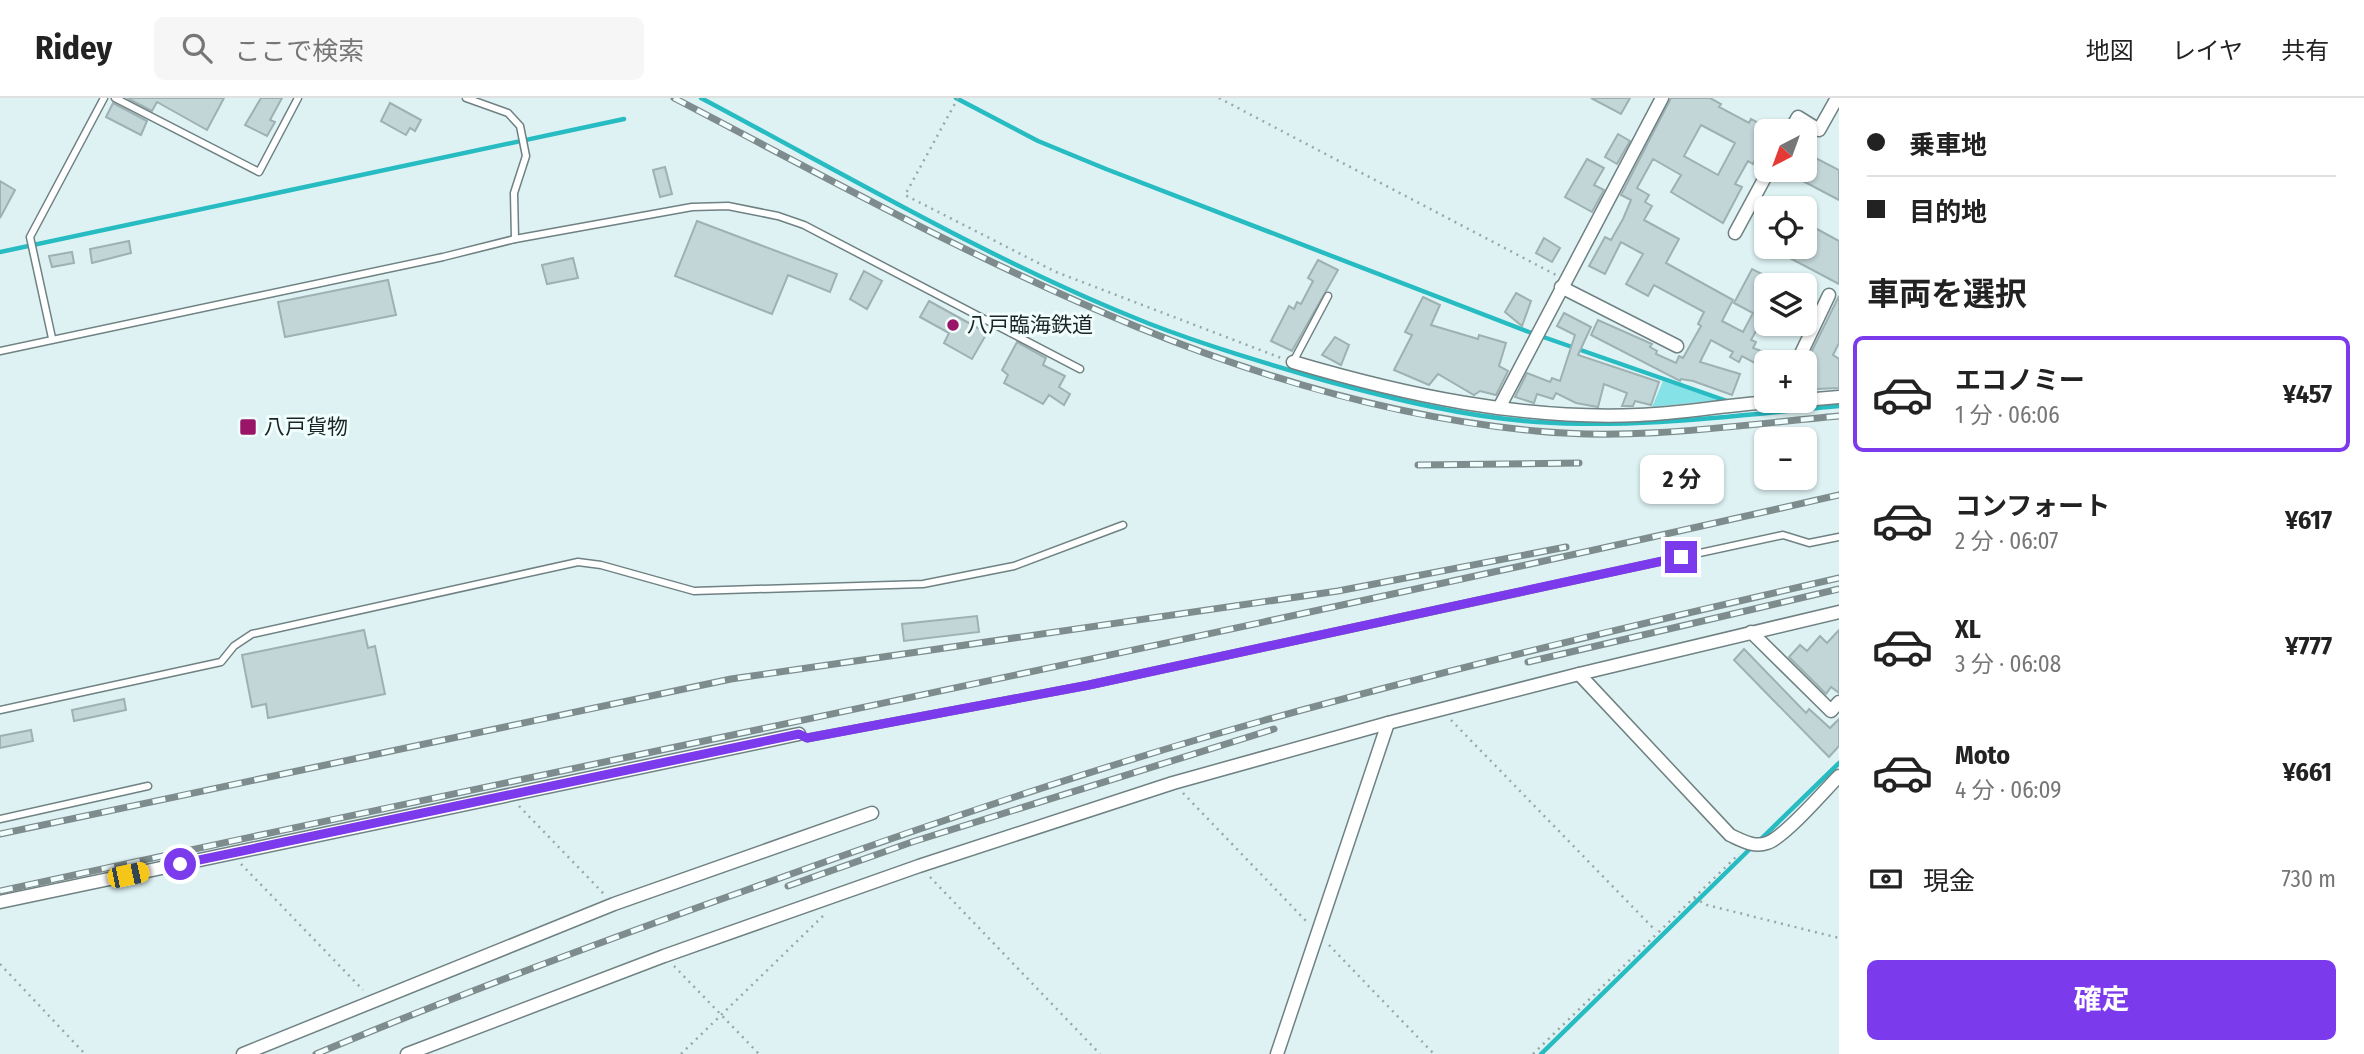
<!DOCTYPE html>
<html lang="ja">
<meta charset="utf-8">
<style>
:root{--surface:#fff;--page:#f6f6f6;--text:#222;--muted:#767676;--line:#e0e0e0;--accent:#7c3aed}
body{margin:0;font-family:"Fira Sans Condensed","Noto Sans JP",sans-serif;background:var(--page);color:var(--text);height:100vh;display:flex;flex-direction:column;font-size:26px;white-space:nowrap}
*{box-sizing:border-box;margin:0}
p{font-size:23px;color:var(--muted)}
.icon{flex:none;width:38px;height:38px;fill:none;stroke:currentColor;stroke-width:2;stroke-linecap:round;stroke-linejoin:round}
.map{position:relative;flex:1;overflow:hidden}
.sheet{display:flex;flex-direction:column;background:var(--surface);width:525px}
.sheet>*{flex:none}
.hud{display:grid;align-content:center;height:154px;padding:0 28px;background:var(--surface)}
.needle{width:46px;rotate:221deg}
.buttons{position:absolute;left:1754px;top:21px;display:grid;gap:14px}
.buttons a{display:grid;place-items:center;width:63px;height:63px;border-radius:10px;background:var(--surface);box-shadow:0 2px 5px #0004;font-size:35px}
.end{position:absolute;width:32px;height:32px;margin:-16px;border:9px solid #7c3aed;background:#fff;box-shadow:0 0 0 4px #fff}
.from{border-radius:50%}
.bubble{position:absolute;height:49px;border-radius:10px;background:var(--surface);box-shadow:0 2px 5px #0004;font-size:23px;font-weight:700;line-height:49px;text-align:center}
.car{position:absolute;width:21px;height:42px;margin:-21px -10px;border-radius:9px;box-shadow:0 0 5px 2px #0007;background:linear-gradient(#f5c518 24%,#345 0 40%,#f5c518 0 76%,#345 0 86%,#f5c518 0)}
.hud b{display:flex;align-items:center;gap:24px;height:66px;font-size:26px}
.hud b+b{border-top:2px solid var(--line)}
.hud i{width:18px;height:18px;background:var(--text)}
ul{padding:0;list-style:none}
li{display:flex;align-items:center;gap:21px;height:116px;margin:0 14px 10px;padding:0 14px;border:4px solid transparent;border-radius:10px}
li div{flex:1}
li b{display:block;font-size:26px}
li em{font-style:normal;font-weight:700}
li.on{border-color:var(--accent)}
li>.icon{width:63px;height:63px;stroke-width:1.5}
h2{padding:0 28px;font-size:32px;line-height:84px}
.pay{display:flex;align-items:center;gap:18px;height:77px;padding:0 28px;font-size:26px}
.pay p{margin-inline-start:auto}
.action{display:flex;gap:14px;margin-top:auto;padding:14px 28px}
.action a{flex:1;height:80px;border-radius:10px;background:var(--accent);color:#fff;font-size:28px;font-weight:700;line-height:80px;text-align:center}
header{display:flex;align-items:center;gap:42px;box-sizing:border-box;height:98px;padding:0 35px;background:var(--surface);border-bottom:2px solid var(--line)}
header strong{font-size:33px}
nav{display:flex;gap:38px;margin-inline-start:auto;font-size:24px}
.search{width:490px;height:63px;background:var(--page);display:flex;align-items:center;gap:18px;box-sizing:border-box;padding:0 24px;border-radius:10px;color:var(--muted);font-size:26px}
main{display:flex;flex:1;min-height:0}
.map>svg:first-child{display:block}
.green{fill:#85e3e8}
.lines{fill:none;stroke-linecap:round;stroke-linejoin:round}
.stream{stroke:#27bbc2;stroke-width:4.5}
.building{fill:#c2d6d7;stroke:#9eb1b2;stroke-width:2;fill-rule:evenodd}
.service-casing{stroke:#6f8182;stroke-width:9}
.minor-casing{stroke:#6f8182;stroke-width:15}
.path{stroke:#98a7a8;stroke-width:2.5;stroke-dasharray:2 5;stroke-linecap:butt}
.service{stroke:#fff;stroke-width:6}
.minor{stroke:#fff;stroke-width:12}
.rail-casing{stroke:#7e8c8d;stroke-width:7}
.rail{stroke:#f1fefe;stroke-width:4.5;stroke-dasharray:13;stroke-linecap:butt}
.route{stroke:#7c3aed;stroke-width:9}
.poi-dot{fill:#9a1467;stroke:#f1fefe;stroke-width:2.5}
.labels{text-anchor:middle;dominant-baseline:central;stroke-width:6;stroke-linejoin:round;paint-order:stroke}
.poi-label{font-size:21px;fill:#1b2323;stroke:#f1fefe;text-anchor:start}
</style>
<header>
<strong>Ridey</strong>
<div class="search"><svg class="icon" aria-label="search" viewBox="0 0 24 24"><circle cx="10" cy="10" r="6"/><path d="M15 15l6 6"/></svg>ここで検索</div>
<nav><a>地図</a><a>レイヤ</a><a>共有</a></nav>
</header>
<main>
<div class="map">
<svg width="1839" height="956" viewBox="0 0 1839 956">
<rect width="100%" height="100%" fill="#def2f3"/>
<!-- green -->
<polygon class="green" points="1663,283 1721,302 1652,309"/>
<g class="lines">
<!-- stream -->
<g class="stream">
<path d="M701,0C848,78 995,165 1150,226C1207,248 1265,265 1323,282C1393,301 1465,319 1537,324C1638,331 1739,317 1839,308"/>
<polyline points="956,0 1038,43 1106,71 1529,234 1727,303"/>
<polyline points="0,154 624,21"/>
<polyline points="1760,742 1839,665"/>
<polyline points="1541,956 1753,748"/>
</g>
</g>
<!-- building -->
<g class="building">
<polygon points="127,0 224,0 207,32 157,4 152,13"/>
<polygon points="261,0 282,0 270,22 275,24 267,38 245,27"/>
<polygon points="1591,0 1630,0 1621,16"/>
<path d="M1671,0H1710L1721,6L1719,9L1749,25L1751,21L1767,30L1757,48L1761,50L1753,66L1748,63L1735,86L1742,89L1723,125L1671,94L1681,77L1653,61L1637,90L1649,97L1645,104L1652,108L1644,122L1679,141L1666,165L1733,202L1722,223L1743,234L1753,215L1734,205L1752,171L1768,179L1760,193L1766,196V224L1762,222L1751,242L1756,244L1753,250L1769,256L1766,271L1742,258L1739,264L1730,259L1733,254L1711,242L1700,264L1740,276L1732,297L1693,283L1681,281L1680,283L1591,237L1598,222L1652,246L1650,249L1657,253L1656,256L1676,265L1679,258L1683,260L1701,228L1698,226L1704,214L1654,187L1648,198L1626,186L1643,156L1621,144L1605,176L1589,168L1605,139L1611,142L1623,121L1631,102L1621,97ZM1701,27L1735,45L1718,77L1684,58Z"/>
<polygon points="113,5 147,23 141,37 106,19"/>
<polygon points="390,5 421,22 415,33 410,30 406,37 381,23"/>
<polygon points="1618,36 1630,43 1617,66 1605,59"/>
<polygon points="1804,54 1839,72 1839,102 1782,72 1804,72"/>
<polygon points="1587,61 1604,70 1594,87 1604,92 1592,114 1565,99"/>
<polygon points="665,69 672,96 660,99 653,72"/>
<polygon points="0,83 15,92 0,120"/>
<polygon points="697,123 837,176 830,194 788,177 772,216 675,178"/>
<polygon points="1804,124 1839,143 1839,186 1769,149 1804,149"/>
<polygon points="1544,140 1560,150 1552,164 1536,155"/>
<polygon points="129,143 131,155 92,165 90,151"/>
<polygon points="72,154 74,165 52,169 49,158"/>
<polygon points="573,160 578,180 547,186 542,167"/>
<polygon points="1318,162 1338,172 1292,253 1271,243 1289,208 1294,211 1297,204 1301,206 1313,183 1308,180"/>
<polygon points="864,173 882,183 867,211 850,201"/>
<polygon points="388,182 396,217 285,239 278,204"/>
<polygon points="1516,195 1531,203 1522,228 1505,214"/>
<polygon points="1839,198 1839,245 1833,257 1839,261 1839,290 1816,291 1804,285 1804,269"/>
<polygon points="1423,199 1440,207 1431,227 1478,241 1479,237 1506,245 1499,268 1508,273 1496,297 1480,293 1474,297 1438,276 1429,287 1394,272 1412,237 1405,234"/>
<polygon points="929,203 987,235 972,261 944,245 949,235 920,219"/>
<polygon points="1564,215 1591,229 1578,257 1659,284 1651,307 1635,303 1633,308 1622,308 1627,295 1604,286 1598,309 1576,305 1556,295 1553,301 1537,296 1534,305 1515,299 1527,275 1550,284 1552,280 1560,283 1575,237 1557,228"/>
<polygon points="1335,239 1349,247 1341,267 1322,257"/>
<polygon points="1017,244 1046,260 1043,267 1065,278 1059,289 1070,296 1064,307 1049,297 1043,306 1004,285 1008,277 1002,272"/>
<polygon points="977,518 979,534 904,543 902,526"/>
<polygon points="364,532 368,550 375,548 385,596 268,620 266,606 252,609 242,557"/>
<polygon points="1839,532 1839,595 1831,589 1826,596 1789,559 1800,547 1807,553 1820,538 1827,545"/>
<polygon points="1744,551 1806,615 1809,611 1830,630 1839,621 1839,648 1829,659 1734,562"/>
<polygon points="124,601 126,612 74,623 72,612"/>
<polygon points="31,632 33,643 0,650 0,638"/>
</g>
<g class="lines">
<defs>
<g id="service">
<polyline points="115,0 259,74 298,0"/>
<polyline points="466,0 508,15 520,28 526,58 514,95 515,141"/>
<polyline points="52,240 30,139 104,0"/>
<polyline points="0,253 443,159 515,141 692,109 728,108 778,118 804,127 1080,271"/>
<polyline points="1293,264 1328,198"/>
<polyline points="0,612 221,564 234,548 252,536 578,464 601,467 694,493 923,486 1014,468 1123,427"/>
<polyline points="799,636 807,640 1089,587 1783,437 1809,445 1839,439"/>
<polyline points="0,721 148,688"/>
</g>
<g id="minor">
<polyline points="1790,33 1798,19 1819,32 1837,0"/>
<polyline points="1735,135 1769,72"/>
<polyline points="1561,189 1677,248"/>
<path d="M1293,264C1405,297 1521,322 1638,317C1690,315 1740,304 1792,303"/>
<polyline points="1797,264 1829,197"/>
<polyline points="1804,302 1839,299"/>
<polyline points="1499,310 1662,0"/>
<polyline points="1751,534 1831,613 1839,604"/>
<polyline points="1579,576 1839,514"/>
<polyline points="0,804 799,636"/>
<polyline points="243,956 614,806 872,715"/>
<path d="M407,956L664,858L919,768L1173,685L1388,625L1579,576L1730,737C1741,742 1754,750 1767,745C1784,740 1824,693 1839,678"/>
<polyline points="1277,956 1388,625"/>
</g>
</defs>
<!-- service casing -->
<use href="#service" class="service-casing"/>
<!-- minor casing -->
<use href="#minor" class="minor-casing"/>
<!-- path -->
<g class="path">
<polyline points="958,0 905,97 1056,174 1281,260"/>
<polyline points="1219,0 1556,177"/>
<polyline points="1451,622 1656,833"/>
<polyline points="1183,695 1307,824"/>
<polyline points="519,708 604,796"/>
<polyline points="241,766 363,892"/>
<polyline points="930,779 1100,956"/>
<polyline points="1694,800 1707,807 1839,840"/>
<polyline points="1329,847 1434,956"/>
<polyline points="0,866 85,956"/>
<polyline points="674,868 759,956"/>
<polyline points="681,956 824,817"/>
<polyline points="1533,956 1739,756"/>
</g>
<!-- service -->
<use href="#service" class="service"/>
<!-- minor -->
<use href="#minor" class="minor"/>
<defs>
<g id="rail">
<path d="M674,0C947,142 1222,304 1536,333C1637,343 1738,327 1839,318"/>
<polyline points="1418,367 1579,365"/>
<polyline points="1528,564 1839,491"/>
<polyline points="0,736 731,581 1338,493 1566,449"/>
<polyline points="788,788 912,744 1274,631"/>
<path d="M0,793C613,660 1228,536 1839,397"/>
<path d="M316,956C457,897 600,844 744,793C915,731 1087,672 1262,623C1453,570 1646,524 1839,480"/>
</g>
</defs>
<!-- rail casing -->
<use href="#rail" class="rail-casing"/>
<!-- rail -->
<use href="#rail" class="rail"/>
</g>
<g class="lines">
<!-- route -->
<polyline class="route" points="180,766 799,636 807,640 1089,587 1681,459"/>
</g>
<!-- markers -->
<g class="poi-dot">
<circle cx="953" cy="227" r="7"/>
<rect x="239" y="320" width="18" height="18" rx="3.5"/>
</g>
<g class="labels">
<!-- poi labels -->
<g class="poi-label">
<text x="967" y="227">八戸臨海鉄道</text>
<text x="264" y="329">八戸貨物</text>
</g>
</g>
</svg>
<div class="buttons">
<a><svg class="needle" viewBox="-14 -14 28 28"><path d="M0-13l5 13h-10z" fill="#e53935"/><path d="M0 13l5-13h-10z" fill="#767676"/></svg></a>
<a><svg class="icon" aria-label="locate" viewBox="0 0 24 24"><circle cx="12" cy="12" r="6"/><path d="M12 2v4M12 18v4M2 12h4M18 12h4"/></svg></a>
<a><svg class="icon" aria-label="layers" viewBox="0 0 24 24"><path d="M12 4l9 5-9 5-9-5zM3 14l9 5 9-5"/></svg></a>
<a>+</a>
<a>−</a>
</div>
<i class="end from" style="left:180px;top:766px"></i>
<i class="end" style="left:1681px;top:459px"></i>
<div class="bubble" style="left:1640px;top:357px;width:84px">2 分</div>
<i class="car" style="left:128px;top:777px;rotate:78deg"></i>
</div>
<section class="sheet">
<div class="hud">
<b><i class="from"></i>乗車地</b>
<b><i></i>目的地</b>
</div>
<h2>車両を選択</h2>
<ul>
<li class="on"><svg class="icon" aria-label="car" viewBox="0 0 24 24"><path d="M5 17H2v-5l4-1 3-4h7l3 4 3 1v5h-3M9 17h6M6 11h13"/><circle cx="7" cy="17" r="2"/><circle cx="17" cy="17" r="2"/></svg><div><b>エコノミー</b><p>1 分 · 06:06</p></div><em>¥457</em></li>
<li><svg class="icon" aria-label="car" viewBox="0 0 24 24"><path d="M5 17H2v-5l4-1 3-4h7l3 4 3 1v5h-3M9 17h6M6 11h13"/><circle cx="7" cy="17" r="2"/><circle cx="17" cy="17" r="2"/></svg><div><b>コンフォート</b><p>2 分 · 06:07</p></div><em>¥617</em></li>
<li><svg class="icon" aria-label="car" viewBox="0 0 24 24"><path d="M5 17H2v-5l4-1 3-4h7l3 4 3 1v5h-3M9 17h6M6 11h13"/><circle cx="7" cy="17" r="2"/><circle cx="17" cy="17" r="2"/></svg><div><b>XL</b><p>3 分 · 06:08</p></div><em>¥777</em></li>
<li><svg class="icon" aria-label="car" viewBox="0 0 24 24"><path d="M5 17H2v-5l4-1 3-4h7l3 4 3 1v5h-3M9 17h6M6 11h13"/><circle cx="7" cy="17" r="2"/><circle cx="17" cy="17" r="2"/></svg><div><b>Moto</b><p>4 分 · 06:09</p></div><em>¥661</em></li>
</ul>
<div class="pay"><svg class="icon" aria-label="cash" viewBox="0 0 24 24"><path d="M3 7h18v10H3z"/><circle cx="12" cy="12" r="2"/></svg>現金<p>730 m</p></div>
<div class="action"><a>確定</a></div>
</section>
</main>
